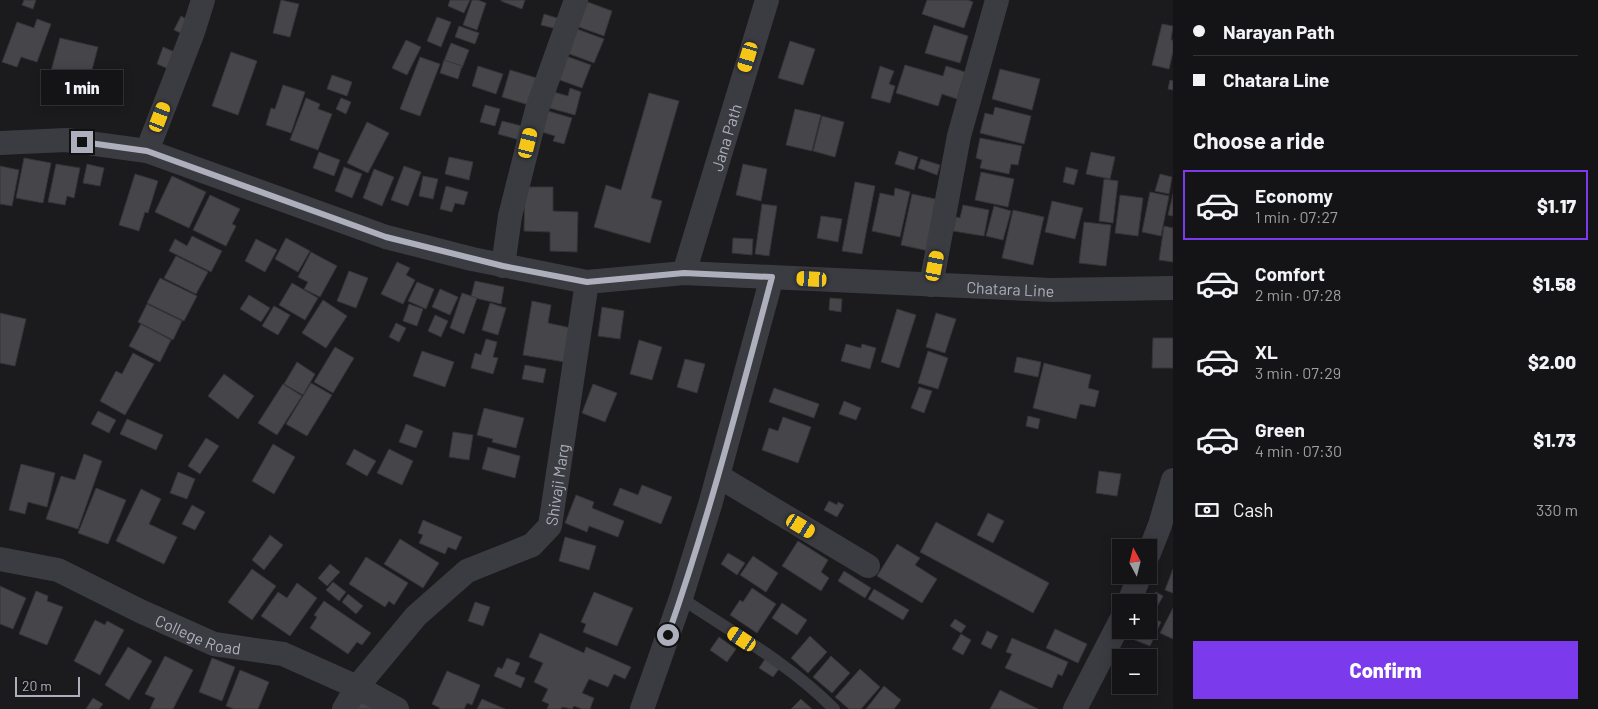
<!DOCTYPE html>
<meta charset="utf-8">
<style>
:root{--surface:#141416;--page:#1d1d1f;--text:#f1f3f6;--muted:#9d9ea1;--line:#333335;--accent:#7c3aed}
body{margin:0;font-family:Barlow,sans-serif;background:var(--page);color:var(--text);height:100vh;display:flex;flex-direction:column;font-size:19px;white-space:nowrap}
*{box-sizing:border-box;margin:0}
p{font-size:16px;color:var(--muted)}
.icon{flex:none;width:28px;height:28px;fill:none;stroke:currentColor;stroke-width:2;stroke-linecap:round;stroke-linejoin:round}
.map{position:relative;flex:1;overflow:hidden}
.side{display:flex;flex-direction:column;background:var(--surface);width:425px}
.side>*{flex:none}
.banner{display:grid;align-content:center;height:110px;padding:0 20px;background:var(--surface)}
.needle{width:32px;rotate:353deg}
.controls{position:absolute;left:1112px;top:539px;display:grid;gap:10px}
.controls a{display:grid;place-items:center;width:45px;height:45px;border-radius:0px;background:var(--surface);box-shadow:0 2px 12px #0003,0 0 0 1px var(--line);font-size:25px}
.scale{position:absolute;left:15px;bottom:12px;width:65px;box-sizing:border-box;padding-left:5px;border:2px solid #adb0bc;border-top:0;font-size:14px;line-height:18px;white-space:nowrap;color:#adb0bc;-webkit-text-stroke:4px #161518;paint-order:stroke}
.end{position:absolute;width:22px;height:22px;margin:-11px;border:6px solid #adb0bc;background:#111;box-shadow:0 0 0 2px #111}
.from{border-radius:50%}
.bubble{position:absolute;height:35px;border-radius:0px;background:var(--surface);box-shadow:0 2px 12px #0003,0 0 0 1px var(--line);font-size:16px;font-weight:800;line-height:35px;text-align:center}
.car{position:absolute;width:15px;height:30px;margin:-15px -8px;border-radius:6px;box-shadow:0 0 4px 1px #0007;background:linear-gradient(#f5c518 24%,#345 0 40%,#f5c518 0 76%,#345 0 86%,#f5c518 0)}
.banner b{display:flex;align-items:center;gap:18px;height:48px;font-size:19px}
.banner b+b{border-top:1px solid var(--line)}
.banner i{width:12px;height:12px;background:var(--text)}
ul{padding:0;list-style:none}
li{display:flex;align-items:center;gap:15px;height:70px;margin:0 10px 8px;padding:0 10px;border:2px solid transparent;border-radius:0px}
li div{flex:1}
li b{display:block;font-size:19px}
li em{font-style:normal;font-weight:800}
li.active{border-color:var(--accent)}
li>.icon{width:45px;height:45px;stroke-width:1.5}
h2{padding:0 20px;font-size:22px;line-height:60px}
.pay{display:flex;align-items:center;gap:12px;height:55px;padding:0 20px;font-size:19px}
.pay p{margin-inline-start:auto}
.primary-button{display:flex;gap:10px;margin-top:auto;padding:10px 20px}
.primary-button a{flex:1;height:58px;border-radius:0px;background:var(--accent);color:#fff;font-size:20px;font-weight:800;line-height:58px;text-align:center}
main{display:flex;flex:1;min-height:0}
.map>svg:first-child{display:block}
.building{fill:#45454a;stroke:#353439}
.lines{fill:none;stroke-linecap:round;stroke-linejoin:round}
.lane{stroke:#3b3c42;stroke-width:12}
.street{stroke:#3b3c42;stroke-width:24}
.route{stroke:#adb0bc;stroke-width:6}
.labels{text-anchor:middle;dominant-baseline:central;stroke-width:5;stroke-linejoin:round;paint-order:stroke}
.street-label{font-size:16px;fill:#adb0bc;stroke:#161518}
</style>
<main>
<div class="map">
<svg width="1173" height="709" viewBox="0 0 1173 709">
<rect width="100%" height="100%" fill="#1b1a1d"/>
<!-- building -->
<g class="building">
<polygon points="24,0 36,0 33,9 22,5"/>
<polygon points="281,0 299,4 290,37 273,33"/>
<polygon points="450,0 470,0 464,13 448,6"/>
<polygon points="472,0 478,0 486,3 477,30 463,25"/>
<polygon points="501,0 525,0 522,9 501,1"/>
<polygon points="927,0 968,0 973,2 964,28 922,14"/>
<polygon points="585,1 612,11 604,36 576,26"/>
<polygon points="544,14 560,19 557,29 541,25"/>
<polygon points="181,16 190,21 183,34 174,30"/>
<polygon points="437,17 451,22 441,47 427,41"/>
<polygon points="37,19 51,24 37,62 21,57 17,67 2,62 17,22 34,28"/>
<polygon points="1162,24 1173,26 1171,40 1173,40 1173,52 1169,69 1152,65"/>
<polygon points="934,25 968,36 960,63 925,53"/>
<polygon points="459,26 479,33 475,44 455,37"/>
<polygon points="577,29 604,39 594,63 567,53"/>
<polygon points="60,38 98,47 89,81 51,71"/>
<polygon points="406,40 421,47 407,75 392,68"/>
<polygon points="790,41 815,49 803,85 778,78"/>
<polygon points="451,43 469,50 462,68 444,61"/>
<polygon points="163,47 177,53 171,70 157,64"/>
<polygon points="231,52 257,61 238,115 212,106"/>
<polygon points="566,56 591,65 582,88 557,79"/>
<polygon points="420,57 440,64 420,116 400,109"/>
<polygon points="444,60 462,66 458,79 440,73"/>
<polygon points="905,65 943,76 946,66 965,72 957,99 942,94 938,106 896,93"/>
<polygon points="478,66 503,74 496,94 472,86"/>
<polygon points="880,66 894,71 889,84 895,86 890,103 871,98"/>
<polygon points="1000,69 1040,79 1032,110 992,99"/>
<polygon points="510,70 540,79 532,106 502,97"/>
<polygon points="332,75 352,82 347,96 327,89"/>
<polygon points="1170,80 1173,81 1173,90 1168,89"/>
<polygon points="283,85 305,92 291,133 266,125 271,108 275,109"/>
<polygon points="570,88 581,92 575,115 546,107 550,91 568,96"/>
<polygon points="649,93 679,101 651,198 662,201 650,243 594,227 606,185 621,190"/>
<polygon points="306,98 320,104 318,109 332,114 318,150 290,140"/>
<polygon points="341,98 351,102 346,114 336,109"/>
<polygon points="485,105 500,109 495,126 480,122"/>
<polygon points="995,107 1031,116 1024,144 980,133 985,113 993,115"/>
<polygon points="795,109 821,115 812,151 786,145"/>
<polygon points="548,111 572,118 564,144 553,141 555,136 542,132"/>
<polygon points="822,116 844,122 835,157 813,151"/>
<polygon points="502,121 526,127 523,141 498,134"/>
<polygon points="367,122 389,133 368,173 347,163"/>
<polygon points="980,138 1022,146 1018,165 1011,164 1009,174 980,168 982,160 976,158"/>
<polygon points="899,151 918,157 914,170 895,164"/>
<polygon points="319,152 340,160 334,176 313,168"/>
<polygon points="1091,152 1115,157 1110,179 1086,174"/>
<polygon points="449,157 473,162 469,180 445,174"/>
<polygon points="24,158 51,163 43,203 16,198"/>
<polygon points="921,159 940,165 937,175 918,168"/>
<polygon points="56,164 80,168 74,198 67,196 65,205 48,202"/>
<polygon points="87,164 104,168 100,186 83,183"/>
<polygon points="743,164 767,169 761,201 736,195"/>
<polygon points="0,166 19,170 12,206 0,204"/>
<polygon points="404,166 421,172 408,206 391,200"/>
<polygon points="344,167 362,174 352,198 335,191"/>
<polygon points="1066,167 1078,170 1074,185 1063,182"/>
<polygon points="374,169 394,177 382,206 363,198"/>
<polygon points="981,172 1014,179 1008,207 975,200"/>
<polygon points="135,174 158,181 148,213 145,212 139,231 119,225"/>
<polygon points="1160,174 1172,177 1169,194 1155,191"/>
<polygon points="172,176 206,192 189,228 155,212"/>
<polygon points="423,176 438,179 433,199 419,196"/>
<polygon points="1104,179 1118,181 1113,223 1099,221"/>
<polygon points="855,182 875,186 862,254 842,251"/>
<polygon points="446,186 468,192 464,205 455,203 452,212 440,209"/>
<polygon points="525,187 553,187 553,211 578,212 577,252 550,251 550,232 524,231"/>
<polygon points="895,188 910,192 900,237 872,231 880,193 894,196"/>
<polygon points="1150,192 1169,196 1161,236 1142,232"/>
<polygon points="912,194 940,200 929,251 901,245"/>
<polygon points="1173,194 1173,216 1168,215"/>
<polygon points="210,195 240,209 232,224 236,226 226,246 193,230"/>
<polygon points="1120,195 1143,198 1138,236 1115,233"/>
<polygon points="1052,201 1083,208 1075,239 1045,232"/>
<polygon points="762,204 777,206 769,256 755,254"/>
<polygon points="963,205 989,210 984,236 953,231 956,217 960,218"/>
<polygon points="994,206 1011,211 1003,240 986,236"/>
<polygon points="1013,210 1044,217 1033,265 1002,258"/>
<polygon points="821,216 842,219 838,242 817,238"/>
<polygon points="1084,222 1111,225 1106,266 1079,263"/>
<polygon points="1164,226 1173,228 1173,262 1159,260"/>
<polygon points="192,236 222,251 211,272 169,251 175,239 187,246"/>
<polygon points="286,238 310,251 298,272 275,259"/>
<polygon points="733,238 753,239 752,255 732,253"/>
<polygon points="256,239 277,250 265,272 245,261"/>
<polygon points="311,252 337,266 320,297 304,289 308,282 298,277"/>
<polygon points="176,256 208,272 196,294 164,278"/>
<polygon points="397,262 410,268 406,275 415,280 403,304 381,294"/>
<polygon points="349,271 368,278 356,308 337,301"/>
<polygon points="160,278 197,296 184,321 147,303"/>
<polygon points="475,281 504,287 501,304 471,297"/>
<polygon points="417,282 434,289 426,309 408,301"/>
<polygon points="292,283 318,298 305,320 279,305"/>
<polygon points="440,289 458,297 450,315 432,307"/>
<polygon points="462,293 477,298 464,334 450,328"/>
<polygon points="249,295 270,308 261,322 240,309"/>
<polygon points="830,298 842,299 841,312 829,310"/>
<polygon points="323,300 347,316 326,348 302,333"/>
<polygon points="532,301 551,305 548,323 571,328 565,362 523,355"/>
<polygon points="490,303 506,308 498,335 482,330"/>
<polygon points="147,304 182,321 173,340 138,322"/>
<polygon points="409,304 423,309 417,326 403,321"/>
<polygon points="274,306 290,315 278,335 262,326"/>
<polygon points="602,307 624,311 620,339 598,336"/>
<polygon points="897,309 916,315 899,368 881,362"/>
<polygon points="0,313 26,319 15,366 0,363"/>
<polygon points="936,313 956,319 945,353 926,347"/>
<polygon points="435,315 448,321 441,337 428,331"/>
<polygon points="396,323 406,328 399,342 389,337"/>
<polygon points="141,324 171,340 160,362 129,346"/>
<polygon points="1153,338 1173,338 1173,368 1152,368"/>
<polygon points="486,339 497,342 493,357 498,358 493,374 471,368 475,353 481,355"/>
<polygon points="639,340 662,347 652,380 630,374"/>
<polygon points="846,344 861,348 862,344 876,348 870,369 841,361"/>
<polygon points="335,347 354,358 333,393 314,382"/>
<polygon points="422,351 454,362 445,387 413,376"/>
<polygon points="928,351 948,358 938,389 918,383"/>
<polygon points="133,353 154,364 125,415 100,401 116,371 122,374"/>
<polygon points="1017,357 1041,362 1038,377 1014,372"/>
<polygon points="685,359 705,364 697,393 677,387"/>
<polygon points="297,362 315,374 303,395 284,384"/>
<polygon points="1044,363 1091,375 1088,388 1099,391 1095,407 1080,404 1076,419 1033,408"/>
<polygon points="525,365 546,369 543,383 522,379"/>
<polygon points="224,374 254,396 238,419 208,396"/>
<polygon points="311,383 332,395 307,436 286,424"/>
<polygon points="283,384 302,396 277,435 258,423"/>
<polygon points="593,384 617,393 605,422 582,413"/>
<polygon points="919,387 932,391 924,413 911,408"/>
<polygon points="774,388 819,404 814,418 769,402"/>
<polygon points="844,401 861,408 856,420 839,414"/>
<polygon points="484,408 524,418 516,448 492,442 493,439 477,435"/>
<polygon points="98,411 116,420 109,433 91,424"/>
<polygon points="1028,416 1040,419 1038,429 1026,426"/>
<polygon points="783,417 811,427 798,463 762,450 769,428 778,431"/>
<polygon points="127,419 163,435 156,450 120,434"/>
<polygon points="406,424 423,431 416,448 399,442"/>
<polygon points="453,432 473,435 469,460 449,457"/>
<polygon points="206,438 219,446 200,474 188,466"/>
<polygon points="273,444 295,457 274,494 252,481"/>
<polygon points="488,447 520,456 515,478 482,469"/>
<polygon points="354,449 376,461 367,476 346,464"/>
<polygon points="389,449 413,461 402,485 377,473"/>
<polygon points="84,454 102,461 78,529 46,519 61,476 75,480"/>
<polygon points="21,464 55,473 47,507 28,502 25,514 9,510"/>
<polygon points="1099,471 1121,474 1117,496 1096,493"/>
<polygon points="178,472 195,479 187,499 170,493"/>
<polygon points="642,485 672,497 661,524 613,505 620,488 638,495"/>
<polygon points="96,488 126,500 108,544 78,533"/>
<polygon points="141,489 161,499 149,524 177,537 164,564 116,541"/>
<polygon points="576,495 594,502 592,508 624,521 618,537 589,526 587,532 565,523"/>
<polygon points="829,501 837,505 838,502 844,505 837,517 824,510"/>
<polygon points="192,505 205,512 195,530 182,524"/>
<polygon points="988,513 1004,521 993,543 977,535"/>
<polygon points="423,520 462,537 456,550 448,547 445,554 419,543 423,535 418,533"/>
<polygon points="936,522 1049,583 1033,613 920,552"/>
<polygon points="270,535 283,545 264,570 252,560"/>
<polygon points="565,537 596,546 589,570 559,561"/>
<polygon points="400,539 439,563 423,588 384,564"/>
<polygon points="798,541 828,560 821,572 829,578 821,591 782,566"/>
<polygon points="897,544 920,558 915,565 937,579 922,603 877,576"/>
<polygon points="728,553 745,563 737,575 721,564"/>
<polygon points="753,556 778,573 766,592 740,575"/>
<polygon points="366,557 408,583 394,605 389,601 385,607 349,584"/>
<polygon points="330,564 340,572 327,586 318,578"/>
<polygon points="252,569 276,586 252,620 228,602"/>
<polygon points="1173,569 1173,593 1165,590"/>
<polygon points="844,571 871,588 865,598 838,581"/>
<polygon points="333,582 346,592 339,601 326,590"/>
<polygon points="297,583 317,598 290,636 261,616 278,592 287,598"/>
<polygon points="0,586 26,598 13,629 0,624"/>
<polygon points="752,588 776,604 757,633 730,615 740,600 743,602"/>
<polygon points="874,589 909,610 903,620 868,599"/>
<polygon points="36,591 48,596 47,601 63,607 47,645 19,634"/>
<polygon points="594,592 633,608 617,646 583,632 586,624 581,622"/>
<polygon points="1156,592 1163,596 1157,607 1150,604"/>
<polygon points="348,594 363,606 356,614 342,602"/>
<polygon points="324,601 371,633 362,645 357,642 348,654 310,628 317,617 314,615"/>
<polygon points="475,602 490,607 483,626 468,621"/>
<polygon points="782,603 807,620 797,635 772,618"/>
<polygon points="1173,608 1173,639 1160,633"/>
<polygon points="1149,617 1161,622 1150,646 1135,640 1139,630 1149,630"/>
<polygon points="955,619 966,626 961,633 950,626"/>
<polygon points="95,620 105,625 107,621 124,630 100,675 74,661"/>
<polygon points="1055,629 1087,644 1078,663 1046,648"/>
<polygon points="987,631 998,636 991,649 981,644"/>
<polygon points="540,633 584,653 586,647 631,667 625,679 614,674 608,687 589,679 582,693 594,698 590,709 582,709 574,706 572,709 562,707 561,709 547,709 549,704 542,701 548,689 534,682 543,663 529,657"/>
<polygon points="961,634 971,640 963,655 952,649"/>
<polygon points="810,636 827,652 808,673 791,658"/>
<polygon points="719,637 736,649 727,662 710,650"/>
<polygon points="1012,638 1068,662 1062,676 1058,674 1052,688 1005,668 1012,654 1006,652"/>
<polygon points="128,647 152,661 129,700 105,685"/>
<polygon points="165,656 193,670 173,709 150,709 155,698 145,694"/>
<polygon points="831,656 850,673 832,693 813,677"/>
<polygon points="212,658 235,667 222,701 199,692"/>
<polygon points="507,658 520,663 515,674 525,678 521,688 494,676 498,667 502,669"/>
<polygon points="765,659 779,669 773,677 759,668"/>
<polygon points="860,669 880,687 861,709 849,709 835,697"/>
<polygon points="240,670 269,682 258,709 234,709 226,706"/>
<polygon points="447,671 480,685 472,705 467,703 464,709 439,709 440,708 432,704"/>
<polygon points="884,686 901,700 894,709 866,709"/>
<polygon points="1000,690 1038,709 990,709"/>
<polygon points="93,698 103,704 99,709 86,709"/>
<polygon points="358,699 378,709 352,709"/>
<polygon points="482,699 505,709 477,709"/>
<polygon points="801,699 812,709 791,709"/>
</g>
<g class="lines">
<!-- lane -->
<path class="lane" d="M681,598C733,633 790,664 834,709"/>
<!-- street -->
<g class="street">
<path id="s1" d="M0,143L66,140L147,151L386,237L472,259L587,282L684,273L1051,290L1173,288"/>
<polyline points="147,151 193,32 203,0"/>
<polyline points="503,266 510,216 537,109 576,0"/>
<path id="s2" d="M684,273L767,0"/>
<polyline points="931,285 959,136 997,0"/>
<polyline points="718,476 868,566"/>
<polyline points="1149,553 1160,525 1173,480"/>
<path id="s3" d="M0,559L58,570L140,611L214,644L283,654L357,687L397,709"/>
<polyline points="1129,602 1140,575"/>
<path id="s4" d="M344,709L357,687L416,616L467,571L532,545L550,526L587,282"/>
<polyline points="642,709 681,598 710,505 772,277"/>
<polyline points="1075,709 1121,620"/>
</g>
</g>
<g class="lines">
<!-- route -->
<path class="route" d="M82,142L147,151L386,237L503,266L587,282L684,273L772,277C740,397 709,518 668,635"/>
</g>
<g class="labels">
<!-- street labels -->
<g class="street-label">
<text stroke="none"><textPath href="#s2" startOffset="142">Jana Path</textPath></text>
<text stroke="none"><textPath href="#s1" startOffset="1032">Chatara Line</textPath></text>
<text stroke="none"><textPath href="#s4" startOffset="324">Shivaji Marg</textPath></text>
<text stroke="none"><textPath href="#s3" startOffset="214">College Road</textPath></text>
</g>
</g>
</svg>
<div class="controls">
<a><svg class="needle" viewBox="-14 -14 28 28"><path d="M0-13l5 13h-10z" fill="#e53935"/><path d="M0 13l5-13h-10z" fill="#9d9ea1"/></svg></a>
<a>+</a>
<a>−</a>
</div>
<div class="scale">20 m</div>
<i class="end from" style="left:668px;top:635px"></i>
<i class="end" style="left:82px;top:142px"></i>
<div class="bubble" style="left:41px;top:70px;width:82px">1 min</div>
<i class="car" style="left:748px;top:57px;rotate:197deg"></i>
<i class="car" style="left:160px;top:117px;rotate:21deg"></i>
<i class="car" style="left:528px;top:143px;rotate:14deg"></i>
<i class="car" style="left:935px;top:266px;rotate:11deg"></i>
<i class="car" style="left:812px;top:279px;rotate:273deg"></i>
<i class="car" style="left:801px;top:526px;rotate:121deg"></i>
<i class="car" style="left:742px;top:639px;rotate:304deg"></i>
</div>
<section class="side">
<div class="banner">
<b><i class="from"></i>Narayan Path</b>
<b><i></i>Chatara Line</b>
</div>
<h2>Choose a ride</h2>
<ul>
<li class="active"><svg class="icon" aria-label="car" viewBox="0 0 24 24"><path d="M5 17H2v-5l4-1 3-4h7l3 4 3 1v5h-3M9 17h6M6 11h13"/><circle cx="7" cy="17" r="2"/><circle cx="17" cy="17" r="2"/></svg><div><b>Economy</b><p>1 min · 07:27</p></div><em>$1.17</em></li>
<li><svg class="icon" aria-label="car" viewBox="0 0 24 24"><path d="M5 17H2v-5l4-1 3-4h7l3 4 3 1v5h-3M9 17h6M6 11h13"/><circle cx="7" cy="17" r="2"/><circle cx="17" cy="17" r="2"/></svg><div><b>Comfort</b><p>2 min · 07:28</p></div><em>$1.58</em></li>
<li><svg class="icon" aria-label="car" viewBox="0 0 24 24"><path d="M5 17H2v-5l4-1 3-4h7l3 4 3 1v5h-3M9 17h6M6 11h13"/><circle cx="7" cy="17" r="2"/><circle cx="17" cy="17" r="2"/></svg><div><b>XL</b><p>3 min · 07:29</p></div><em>$2.00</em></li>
<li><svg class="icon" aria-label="car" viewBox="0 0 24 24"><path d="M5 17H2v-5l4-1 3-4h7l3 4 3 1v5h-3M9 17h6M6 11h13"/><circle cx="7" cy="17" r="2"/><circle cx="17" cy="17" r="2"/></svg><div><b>Green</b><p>4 min · 07:30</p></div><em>$1.73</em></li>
</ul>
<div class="pay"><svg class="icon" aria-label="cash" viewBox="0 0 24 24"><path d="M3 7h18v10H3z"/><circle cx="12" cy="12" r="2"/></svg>Cash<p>330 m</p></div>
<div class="primary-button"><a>Confirm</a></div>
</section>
</main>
